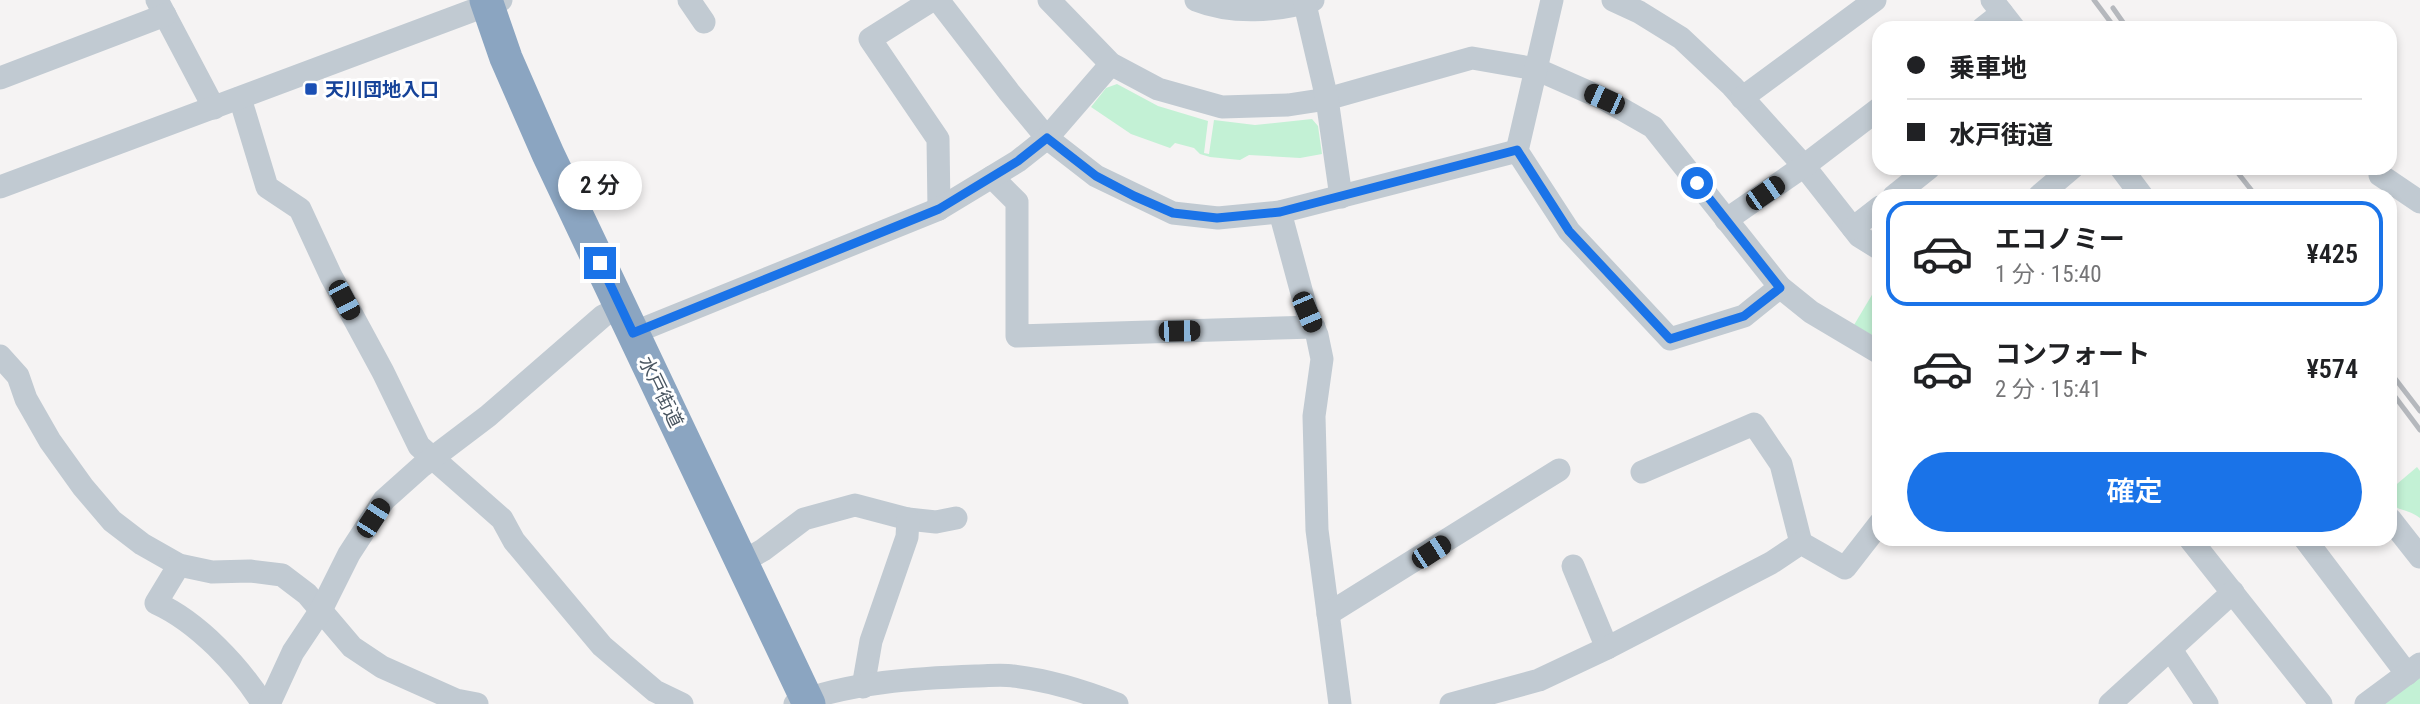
<!DOCTYPE html>
<html lang="ja">
<meta charset="utf-8">
<style>
:root{--surface:#fff;--page:#f6f6f6;--text:#202124;--muted:#757577;--line:#e0e0e0;--accent:#1a73e8}
body{margin:0;font-family:"Roboto Condensed","Noto Sans JP",sans-serif;background:var(--page);color:var(--text);height:100vh;display:flex;flex-direction:column;font-size:26px;white-space:nowrap}
*{box-sizing:border-box;margin:0}
p{font-size:23px;color:var(--muted)}
.icon{flex:none;width:38px;height:38px;fill:none;stroke:currentColor;stroke-width:2;stroke-linecap:round;stroke-linejoin:round}
.map{position:relative;flex:1;overflow:hidden}
.side{position:absolute;left:1872px;top:189px;width:525px;height:357px;display:flex;flex-direction:column;background:var(--surface);border-radius:21px;box-shadow:0 4px 10px #0003}
.side>*{flex:none}
.banner{position:absolute;left:1872px;top:21px;width:525px;height:154px;border-radius:21px;box-shadow:0 4px 10px #0003;display:grid;align-content:center;height:154px;padding:0 35px;background:var(--surface)}
.end{position:absolute;width:32px;height:32px;margin:-16px;border:9px solid #1a73e8;background:#fff;box-shadow:0 0 0 4px #fff}
.from{border-radius:50%}
.bubble{position:absolute;height:49px;border-radius:24px;background:var(--surface);box-shadow:0 4px 10px #0003;font-size:23px;font-weight:600;line-height:49px;text-align:center}
.car{position:absolute;width:21px;height:42px;margin:-21px -10px;border-radius:9px;box-shadow:0 0 5px 2px #0007;background:linear-gradient(#222 24%,#8ab4d8 0 40%,#222 0 76%,#8ab4d8 0 86%,#222 0)}
.banner b{display:flex;align-items:center;gap:24px;height:66px;font-size:26px}
.banner b+b{border-top:2px solid var(--line)}
.banner i{width:18px;height:18px;background:var(--text)}
ul{padding:12px 0 0;list-style:none}
li{display:flex;align-items:center;gap:21px;height:105px;margin:0 14px 10px;padding:0 21px;border:4px solid transparent;border-radius:21px}
li div{flex:1}
li b{display:block;font-size:26px}
li em{font-style:normal;font-weight:600}
li.current{border-color:var(--accent)}
li>.icon{width:63px;height:63px;stroke-width:1.5}
.primary-button{display:flex;gap:14px;margin-top:auto;padding:14px 35px}
.primary-button a{flex:1;height:80px;border-radius:42px;background:var(--accent);color:#fff;font-size:28px;font-weight:600;line-height:80px;text-align:center}
.map>svg:first-child{display:block}
.green{fill:#c3f1d5}
.lines{fill:none;stroke-linecap:round;stroke-linejoin:round}
.minor{stroke:#c1cad2;stroke-width:23}
.highway{stroke:#8ba5c1;stroke-width:33}
.rail{stroke:#b5b8bd;stroke-width:5}
.route{stroke:#1a73e8;stroke-width:9}
.transit-dot{fill:#1a4fb4;stroke:#fff;stroke-width:2.5}
.labels{text-anchor:middle;dominant-baseline:central;stroke-width:6;stroke-linejoin:round;paint-order:stroke}
.transit-label{font-size:19px;font-weight:bold;fill:#164399;stroke:#fff;text-anchor:start}
.street-label{font-size:19px;fill:#4a5661;stroke:#fff}
</style>
<div class="map">
<svg width="2420" height="704" viewBox="0 0 2420 704">
<rect width="100%" height="100%" fill="#f5f3f3"/>
<!-- green -->
<g class="green">
<polygon points="1117,84 1158,106 1208,121 1204,153 1209,154 1214,120 1255,125 1312,119 1318,126 1322,154 1300,158 1249,155 1240,160 1210,157 1200,154 1194,148 1175,143 1170,148 1131,134 1091,107 1106,88"/>
<polygon points="1879,283 1879,339 1854,325"/>
<path d="M2417,467L2420,471V518C2403,505 2390,515 2391,489Z"/>
<polygon points="2420,674 2420,704 2381,704"/>
</g>
<g class="lines">
<!-- minor -->
<g class="minor">
<polyline points="157,0 214,108"/>
<polyline points="689,0 704,22"/>
<polyline points="932,0 870,39 938,139 939,209"/>
<polyline points="938,0 1009,92 1047,138 1096,176 1173,213 1218,218 1280,212 1517,151"/>
<polyline points="1049,0 1111,64 1158,89 1222,107 1288,105 1327,99 1472,58 1536,69 1604,99 1653,127 1780,287 1811,312 1880,353"/>
<path d="M1196,0C1231,14 1277,12 1313,0"/>
<polyline points="1304,0 1327,99 1341,197"/>
<polyline points="1552,0 1517,151 1569,231 1670,339 1744,316 1780,287"/>
<polyline points="1613,0 1639,12 1681,38 1732,86 1804,166 1859,236 1880,249"/>
<polyline points="1992,0 2014,28"/>
<polyline points="1983,28 2002,13"/>
<polyline points="0,78 165,15"/>
<polyline points="240,98 267,187 300,209 331,276 383,372 419,446 502,519 514,541 602,646 655,691 682,704"/>
<polyline points="1742,98 1875,0"/>
<polyline points="2121,168 2142,196"/>
<polyline points="2380,175 2420,202"/>
<polyline points="992,177 1017,202 1017,336 1314,327"/>
<polyline points="0,187 501,0"/>
<polyline points="1894,196 1929,168"/>
<polyline points="2039,196 2072,168"/>
<polyline points="1280,212 1307,312 1317,335 1322,359 1314,416 1317,530 1340,704"/>
<polyline points="1726,220 1804,166 1880,108"/>
<polyline points="1853,228 1880,207"/>
<polyline points="633,333 939,209 1018,161 1047,138 1111,64"/>
<polyline points="0,356 18,376 26,399 50,441 83,487 112,521 142,544 179,565 212,572 250,571 282,575 307,594 352,647 382,667 456,700 477,704"/>
<polyline points="1642,472 1754,424 1781,464 1801,543"/>
<polyline points="2390,519 2420,557"/>
<polyline points="2190,539 2321,704"/>
<polyline points="2305,539 2407,674"/>
<polyline points="742,562 763,550 804,519 855,505 908,519 936,522 956,518"/>
<path d="M179,565L156,603C198,622 239,666 263,704"/>
<polyline points="1573,566 1607,648"/>
<polyline points="1328,614 1559,470"/>
<polyline points="2171,650 2207,704"/>
<polyline points="863,687 871,641 907,537 908,519"/>
<polyline points="269,704 293,652 321,610 349,554 384,500 422,466 488,416 603,316 621,307"/>
<path d="M795,704C847,682 919,678 976,676C988,676 1001,674 1013,676C1049,680 1084,691 1117,704"/>
<polyline points="1451,704 1539,680 1607,648 1771,563 1801,543 1845,568 1880,523"/>
<polyline points="2110,704 2233,592"/>
<polyline points="2366,704 2420,664"/>
</g>
<!-- highway -->
<polyline class="highway" points="486,0 506,58 548,154 809,704"/>
<!-- rail -->
<g class="rail">
<polyline points="2094,0 2115,28"/>
<polyline points="2113,8 2127,28"/>
<polyline points="2234,168 2256,196"/>
<polyline points="2390,372 2420,411"/>
<polyline points="2390,390 2420,430"/>
</g>
</g>
<g class="lines">
<!-- route -->
<polyline class="route" points="600,263 633,333 939,209 1018,161 1047,138 1096,176 1134,196 1173,213 1217,218 1280,212 1517,150 1569,231 1670,339 1744,316 1780,288 1697,183"/>
</g>
<!-- markers -->
<rect class="transit-dot" x="304" y="82" width="14" height="14" rx="3.5"/>
<g class="labels">
<!-- transit labels -->
<g class="transit-label">
<text x="325" y="89">天川団地入口</text>
</g>
<!-- street labels -->
<g class="street-label">
<text transform="translate(661 392) rotate(64)">水戸街道</text>
</g>
</g>
</svg>
<i class="end from" style="left:1697px;top:183px"></i>
<i class="end" style="left:600px;top:263px"></i>
<div class="bubble" style="left:558px;top:161px;width:84px">2 分</div>
<i class="car" style="left:1604px;top:99px;rotate:294deg"></i>
<i class="car" style="left:1765px;top:193px;rotate:55deg"></i>
<i class="car" style="left:344px;top:300px;rotate:152deg"></i>
<i class="car" style="left:1307px;top:312px;rotate:157deg"></i>
<i class="car" style="left:1179px;top:331px;rotate:89deg"></i>
<i class="car" style="left:373px;top:518px;rotate:33deg"></i>
<i class="car" style="left:1431px;top:552px;rotate:57deg"></i>
<div class="banner">
<b><i class="from"></i>乗車地</b>
<b><i></i>水戸街道</b>
</div>
<section class="side">
<ul>
<li class="current"><svg class="icon" aria-label="car" viewBox="0 0 24 24"><path d="M5 17H2v-5l4-1 3-4h7l3 4 3 1v5h-3M9 17h6M6 11h13"/><circle cx="7" cy="17" r="2"/><circle cx="17" cy="17" r="2"/></svg><div><b>エコノミー</b><p>1 分 · 15:40</p></div><em>¥425</em></li>
<li><svg class="icon" aria-label="car" viewBox="0 0 24 24"><path d="M5 17H2v-5l4-1 3-4h7l3 4 3 1v5h-3M9 17h6M6 11h13"/><circle cx="7" cy="17" r="2"/><circle cx="17" cy="17" r="2"/></svg><div><b>コンフォート</b><p>2 分 · 15:41</p></div><em>¥574</em></li>
</ul>
<div class="primary-button"><a>確定</a></div>
</section>
</div>
